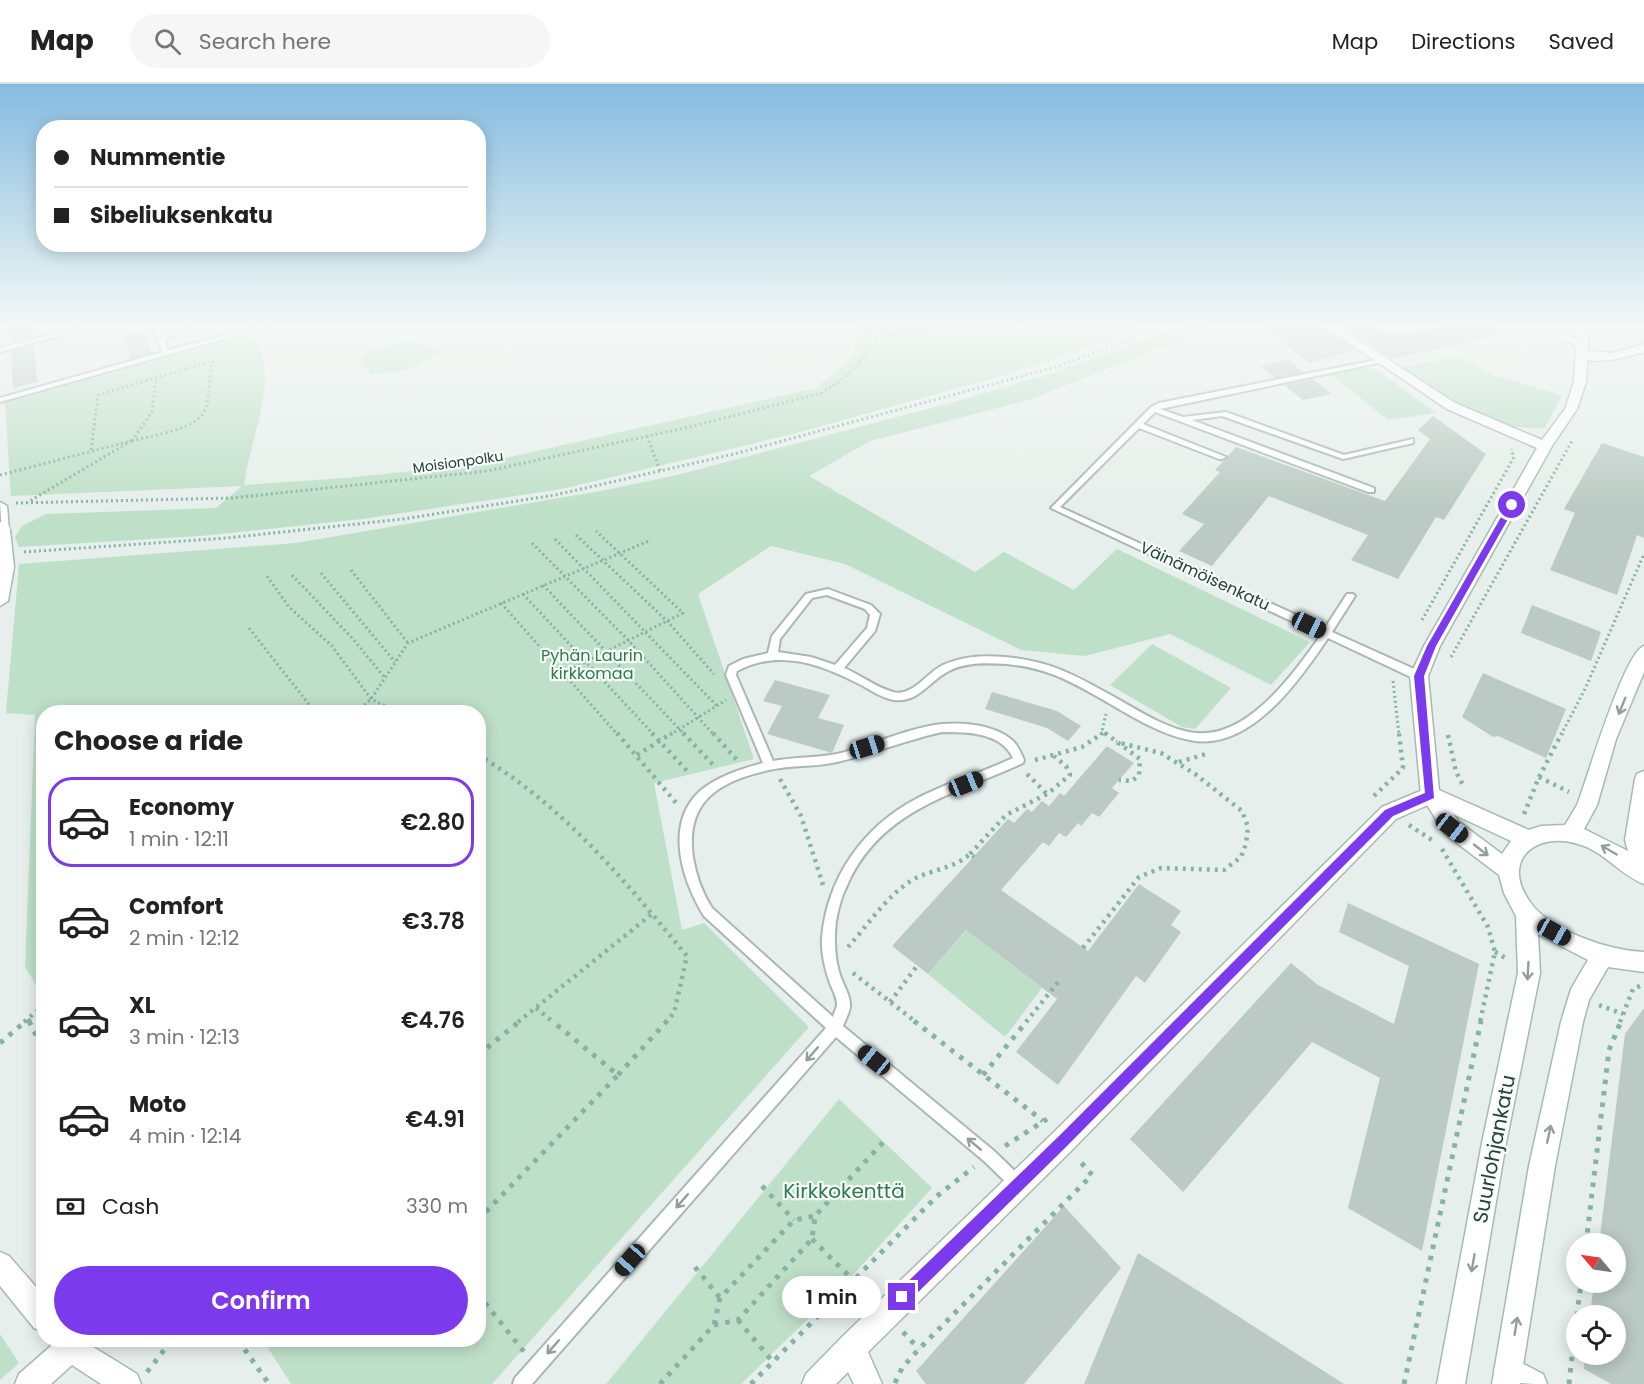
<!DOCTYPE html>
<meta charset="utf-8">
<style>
:root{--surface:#fff;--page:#f6f6f6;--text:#222;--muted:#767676;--line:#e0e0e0;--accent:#7c3aed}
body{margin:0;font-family:Poppins,sans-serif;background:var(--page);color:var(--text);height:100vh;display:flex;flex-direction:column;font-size:22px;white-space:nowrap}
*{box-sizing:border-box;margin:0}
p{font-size:20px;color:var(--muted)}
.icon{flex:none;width:33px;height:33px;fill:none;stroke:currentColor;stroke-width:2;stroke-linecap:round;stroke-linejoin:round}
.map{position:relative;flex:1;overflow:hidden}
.details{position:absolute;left:36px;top:621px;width:450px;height:642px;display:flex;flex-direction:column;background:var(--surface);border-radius:24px;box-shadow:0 3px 15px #0003}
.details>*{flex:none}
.banner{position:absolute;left:36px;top:36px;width:450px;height:132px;border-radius:24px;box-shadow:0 3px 15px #0003;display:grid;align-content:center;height:132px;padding:0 18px;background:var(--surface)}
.needle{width:39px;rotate:299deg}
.fabs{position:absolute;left:1566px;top:1149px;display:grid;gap:12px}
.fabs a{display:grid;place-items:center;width:60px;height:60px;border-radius:50%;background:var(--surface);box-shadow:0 3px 15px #0003;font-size:30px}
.end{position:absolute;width:27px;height:27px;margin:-14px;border:8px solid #7c3aed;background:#fff;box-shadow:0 0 0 3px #fff}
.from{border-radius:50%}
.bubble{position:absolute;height:42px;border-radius:21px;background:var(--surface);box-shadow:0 3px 15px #0003;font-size:20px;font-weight:600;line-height:42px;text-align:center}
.car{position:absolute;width:18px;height:36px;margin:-18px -9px;border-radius:8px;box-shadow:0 0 4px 2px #0007;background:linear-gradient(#222 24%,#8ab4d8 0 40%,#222 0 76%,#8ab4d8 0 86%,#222 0)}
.banner b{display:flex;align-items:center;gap:21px;height:57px;font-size:22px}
.banner b+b{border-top:2px solid var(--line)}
.banner i{width:15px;height:15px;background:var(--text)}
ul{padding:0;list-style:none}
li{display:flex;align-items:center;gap:18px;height:90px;margin:0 12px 9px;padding:0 6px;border:3px solid transparent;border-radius:24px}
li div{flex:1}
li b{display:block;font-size:22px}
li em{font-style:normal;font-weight:600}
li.active{border-color:var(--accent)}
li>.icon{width:54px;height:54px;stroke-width:1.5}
h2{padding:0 18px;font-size:27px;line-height:72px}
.pay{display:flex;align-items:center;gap:15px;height:66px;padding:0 18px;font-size:22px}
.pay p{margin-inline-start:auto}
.cta{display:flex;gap:12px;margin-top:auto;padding:12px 18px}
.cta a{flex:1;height:69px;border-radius:36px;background:var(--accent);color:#fff;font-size:24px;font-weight:600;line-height:69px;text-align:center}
header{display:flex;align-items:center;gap:36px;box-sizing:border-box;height:84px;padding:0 30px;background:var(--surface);border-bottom:2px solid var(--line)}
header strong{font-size:28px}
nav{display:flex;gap:33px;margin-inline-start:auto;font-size:21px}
.search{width:420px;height:54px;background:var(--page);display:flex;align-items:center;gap:15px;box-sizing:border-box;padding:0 21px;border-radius:33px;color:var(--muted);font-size:22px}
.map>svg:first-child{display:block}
.green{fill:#bfe0c8}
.building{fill:#bbcac4}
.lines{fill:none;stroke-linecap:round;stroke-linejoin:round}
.lane-casing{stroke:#a8b8b2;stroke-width:4}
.street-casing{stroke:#a8b8b2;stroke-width:3}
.secondary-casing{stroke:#a4bbb3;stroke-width:3}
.path-far2{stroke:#86b3a5;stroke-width:3;stroke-dasharray:2 3;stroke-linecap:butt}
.path-far1{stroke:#86b3a5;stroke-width:4.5;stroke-dasharray:3 5;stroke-linecap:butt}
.path{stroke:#86b3a5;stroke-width:5;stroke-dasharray:4.5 7;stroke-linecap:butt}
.lane{fill:#fff;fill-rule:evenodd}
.street{fill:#fff;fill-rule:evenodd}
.secondary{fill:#fff;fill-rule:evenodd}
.street-bridge-casing{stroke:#a8b8b2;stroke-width:19;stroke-linecap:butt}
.street-bridge{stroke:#fff;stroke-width:16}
.oneway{stroke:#92a09c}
.route{fill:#7c3aed}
.labels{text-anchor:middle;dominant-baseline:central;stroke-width:4.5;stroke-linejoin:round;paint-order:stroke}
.far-street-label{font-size:14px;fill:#24423a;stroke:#f7fbf9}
.street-label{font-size:16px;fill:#24423a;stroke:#f7fbf9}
.park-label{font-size:16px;fill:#2d7a4b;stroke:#f7fbf9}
.near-street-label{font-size:20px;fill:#24423a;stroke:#f7fbf9}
.near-park-label{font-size:20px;fill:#2d7a4b;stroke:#f7fbf9}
</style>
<header>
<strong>Map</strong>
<div class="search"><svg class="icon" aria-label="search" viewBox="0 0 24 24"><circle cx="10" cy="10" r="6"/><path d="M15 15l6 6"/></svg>Search here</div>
<nav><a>Map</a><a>Directions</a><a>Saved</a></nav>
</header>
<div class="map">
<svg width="1644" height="1300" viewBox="0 0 1644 1300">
<rect width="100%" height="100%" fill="#e6efeb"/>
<!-- green -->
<g class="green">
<path d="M851,242H1149L1005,291L793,350L561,405L363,435L201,452L19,463L15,453L22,442L46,430L216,424L242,402L11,412L5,319L244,252L257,254C278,303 250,353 244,401L346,394L479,380L816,304L853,273L858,253Z"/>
<polygon points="1181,242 1214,242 1029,316 870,357 809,392 975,488 1004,468 1074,506 1117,465 1310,558 1271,601 1170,550 1085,572 1021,566 845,480 771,462 698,510 754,675 654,699 682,846 704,839 809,943 492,1300 291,1300 263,1256 478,1256 478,628 44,628 43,912 25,883 35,631 6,629 19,480 296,459 606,406 681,390 950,319 1053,289"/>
<path d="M400,258L421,259L441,267C416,285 401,289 370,290L360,275L372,266Z"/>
<path d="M1457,272L1495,292L1562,311L1545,344C1493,348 1441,312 1400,284Z"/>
<polygon points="1361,284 1375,285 1436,329 1388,336 1330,290"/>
<polygon points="1152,560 1231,604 1195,645 1182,643 1110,601"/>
<polygon points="972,840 974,852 1042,904 1005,953 928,890"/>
<polygon points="839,1015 932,1104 855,1189 741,1300 606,1300"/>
<polygon points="0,1250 19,1279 0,1296"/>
</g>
<!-- building -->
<g class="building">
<polygon points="9,242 32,242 33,253 10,259"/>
<polygon points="1262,242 1322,242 1356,266 1309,279"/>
<polygon points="1341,242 1375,242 1389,251 1443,242 1501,242 1502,251 1392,275"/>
<polygon points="145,247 151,269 130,275 125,252"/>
<polygon points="34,261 37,298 13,304 11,267"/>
<polygon points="1288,276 1304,288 1275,294 1261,282"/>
<polygon points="1313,295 1332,310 1303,316 1284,301"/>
<polygon points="1433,332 1486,370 1444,436 1436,433 1398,495 1351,476 1368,451 1269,412 1212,482 1179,467 1204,440 1182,430 1220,388 1215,386 1236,363 1385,417 1430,355 1418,346"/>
<polygon points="1602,359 1644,373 1644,454 1637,451 1617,511 1550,486 1575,429 1564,425"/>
<polygon points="1532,521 1601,548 1591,577 1521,549"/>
<polygon points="1483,589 1566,625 1546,674 1498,652 1493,653 1462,633"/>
<polygon points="775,596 830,611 818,634 844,641 832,669 767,650 782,622 763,617"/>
<polygon points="992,608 1057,627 1081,642 1068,657 1047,644 985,625"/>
<polygon points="1107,662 1134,679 1112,704 1119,709 1099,733 1092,729 1081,742 1078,739 1066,753 1059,749 1049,762 1043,758 1001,806 1088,867 1139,800 1181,827 1171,841 1181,848 1145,899 1136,892 1058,1001 1016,968 1057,915 966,846 928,890 892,862 1008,735 1014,739 1027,725 1032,728 1042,717 1049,722 1060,709 1064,712"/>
<polygon points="1348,819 1479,880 1422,1167 1348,1124 1380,994 1312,958 1183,1108 1130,1055 1291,879 1318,901 1394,940 1409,882 1339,848"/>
<polygon points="1644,924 1644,1300 1611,1300 1584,1285 1585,1270 1616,1270 1616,1232 1590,1232 1594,1198 1616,1198 1616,1160 1599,1160 1625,950"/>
<polygon points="1064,1122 1121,1184 1024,1300 926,1300 916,1287"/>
<polygon points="1138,1169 1208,1213 1344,1300 1084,1300"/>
</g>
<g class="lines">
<defs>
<g id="lane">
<polygon points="84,242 94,242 0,268 0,264"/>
<polygon points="153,242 159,242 163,251 195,242 205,242 164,255 168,266 260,242 270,242 0,318 0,314 162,268"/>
<path d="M1381,275L1384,277L1383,278L1160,325L1183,333L1226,328L1344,371L1413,355V359L1343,375L1222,332L1192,336L1374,404V408H1368L1155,328L1143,340L1226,373L1222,375H1219L1139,344L1060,423L1325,544L1347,510H1353L1355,512L1332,548L1423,589L1424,592L1423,595H1415L1328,554C1300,596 1249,669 1190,656C1158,650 1128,630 1100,614C1066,595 1046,584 1007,580C988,579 966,578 949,587C930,596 919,619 894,616C880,614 867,603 853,597C816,578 776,566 737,587L736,591L773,677C794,673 816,674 837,670C870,662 910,643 943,640C964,638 996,641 1013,657C1018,662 1021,669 1024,676L1023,679C956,710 884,724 849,797C840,815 834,837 835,858C835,871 837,883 841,894C844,902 850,912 850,920C851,926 845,936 843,942L994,1067L1022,1094L1024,1099L1022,1104L1017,1106L1012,1104L984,1077L836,953L532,1300H513L515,1294L826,944L704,832C682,796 664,740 700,707C718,692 741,685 763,679L726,591L729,582L743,575L768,569L772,552L806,510L828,505L871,521L880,530L875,547L844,584C859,590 877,604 893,608C913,613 926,589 943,581C962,572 984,571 1005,573C1048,577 1071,589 1107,609C1133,623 1160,642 1189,648C1245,660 1293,590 1321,551L1051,424L1151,323L1159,319ZM827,511L865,525L870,531L867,544L835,581L811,573L778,568L780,555L812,514ZM942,648C967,648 1001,648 1013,674C981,689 946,699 916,715C863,743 827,794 822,854C821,868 825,885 830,899C832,905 837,913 837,920C837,924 834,929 833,933L712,824C702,808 696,792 693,773C685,717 719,697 769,686C791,681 815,683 837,678C872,670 906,656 942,648Z"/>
</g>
<g id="street">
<polygon points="1541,242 1555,242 1587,261 1577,263"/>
<path d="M1644,260V268C1625,273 1593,284 1576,270L1582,266L1613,269Z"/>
<polygon points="0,418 7,422 9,446 2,451"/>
<polygon points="6,478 14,483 8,517 0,522 0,480"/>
<polygon points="1430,703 1437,705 1439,711 1437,717 1396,735 1071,1067 868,1268 882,1300 854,1300 848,1288 836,1300 802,1300 806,1290 842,1253 1053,1049 1382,723"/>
<polygon points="0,1168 9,1172 44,1212 44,1248 34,1244 0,1202"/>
<polygon points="49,1256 82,1256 137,1290 141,1300 101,1300 72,1281 51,1300 15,1300 19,1290 51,1262"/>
<path d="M1508,1272L1543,1290L1547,1300C1528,1300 1502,1300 1494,1286L1498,1276Z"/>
</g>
<path id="secondary" d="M1324,242H1337L1455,319L1542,356L1565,325L1574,298L1577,242H1589L1586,298L1577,325L1552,362L1440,562L1428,592L1439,706L1529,746L1541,742L1565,741L1577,721C1587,696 1624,568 1644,562V588L1616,655L1597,721L1584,745L1628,767L1625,756L1635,695L1637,690L1644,687V800C1620,791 1604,767 1578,760C1536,747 1500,776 1530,818C1550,847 1610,867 1644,868V888L1608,883L1589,916L1583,938L1555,1082L1520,1300H1492L1529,1082L1561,938L1571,905L1588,876L1538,850L1540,889L1506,1059L1465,1300H1437L1482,1059L1518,889L1516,832L1504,809L1499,791L1445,750L1421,711L1410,592L1424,562L1537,364L1447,325ZM1453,730L1511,757L1502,770L1459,738Z"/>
</defs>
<!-- lane casing -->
<use href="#lane" class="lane-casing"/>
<!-- street casing -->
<use href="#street" class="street-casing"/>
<!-- secondary casing -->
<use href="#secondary" class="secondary-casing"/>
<!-- path-far2 -->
<g class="path-far2">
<polyline points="870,255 938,242"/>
<polyline points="647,352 660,387"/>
<polyline points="132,357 152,328 156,293"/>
<path d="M91,366L98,311L213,277C208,293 211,314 204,328C195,346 149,352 131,357"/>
<polyline points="0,391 131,357 28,418"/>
<polyline points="16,419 232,414 487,387 694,342 821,309 843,295 862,276 870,255 861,242"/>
<polyline points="576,451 667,537 714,590"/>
<polyline points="555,455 717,622"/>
<polyline points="532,459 628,556 714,651"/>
<polyline points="24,468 227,454 403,435 555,411 734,370 1056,283 1166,242"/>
<polyline points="351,486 408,559"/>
<polyline points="321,489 395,578"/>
<polyline points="292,491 353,555 385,594"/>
<polyline points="267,492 289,523 332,562 371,615 398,628"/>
<polyline points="543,501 685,651"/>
<polyline points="523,510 654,651"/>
<polyline points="501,519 618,651"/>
<polyline points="1422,536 1514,373 1511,365"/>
<polyline points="249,544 315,628"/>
<polyline points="1451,573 1572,357"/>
<polyline points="565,588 683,529 596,447"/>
<polyline points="1393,597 1399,651"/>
<polyline points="357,628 371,615 408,559 651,456"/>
<polyline points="1104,649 1107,651"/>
<polyline points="670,651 726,616"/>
<polyline points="1101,651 1106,630"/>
<polyline points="1561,651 1585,605 1644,470"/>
</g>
<!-- path-far1 -->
<g class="path-far1">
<polyline points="617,649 677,720"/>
<polyline points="652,649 690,690"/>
<polyline points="683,649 716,684"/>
<polyline points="713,649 737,676"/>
<polyline points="1105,649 1140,675 1139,691 1132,697 1119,696"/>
<polyline points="1448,651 1456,688 1464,703"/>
<path d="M478,671C564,722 624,796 687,872L674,929L666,938"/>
<polyline points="637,671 672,649"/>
<polyline points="1035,676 1082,663 1103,649"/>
<polyline points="1179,678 1206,670"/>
<polyline points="1027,690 1047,710"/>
<polyline points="1539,693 1569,708"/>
<polyline points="780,695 801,732 823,801"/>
<polyline points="1374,712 1403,684 1399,649"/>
<polyline points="1524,730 1539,693 1562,649"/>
<polyline points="1409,741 1435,758"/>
<polyline points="1442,765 1488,843 1495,868 1480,938"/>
<polyline points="970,770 1006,731 1047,710 1070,691 1066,682 1054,672"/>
<path d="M848,863C868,841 888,810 914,795C933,785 953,785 970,770L974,773"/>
<polyline points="1083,864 1139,793 1161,784 1224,786 1241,773 1246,760 1248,743 1242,727 1195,690 1161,669 1116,658"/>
<polyline points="1495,868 1507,875"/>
<polyline points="853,889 916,938"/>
<polyline points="890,918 917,882"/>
<polyline points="1599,921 1623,930"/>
<polyline points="536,924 553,938"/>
<polyline points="28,935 30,938"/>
<polyline points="24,938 44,921"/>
<polyline points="518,938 652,830"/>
<polyline points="1026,938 1059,897"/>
<polyline points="1620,938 1633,905 1644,900"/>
</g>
<!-- path -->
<g class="path">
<polyline points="29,937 44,967"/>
<polyline points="914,937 1043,1037"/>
<polyline points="0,959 26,937"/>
<polyline points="478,971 520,937"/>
<polyline points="618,991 667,937"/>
<polyline points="983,991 1027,937"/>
<polyline points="1005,1062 1047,1035"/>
<polyline points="762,1102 794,1136"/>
<polyline points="478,1136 618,991 552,937"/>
<polyline points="812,1155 869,1212"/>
<polyline points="1586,1160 1609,966 1621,937"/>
<polyline points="695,1183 720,1214"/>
<polyline points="478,1210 525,1269"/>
<polyline points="1577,1232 1581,1198"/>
<polyline points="738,1236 773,1278"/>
<polyline points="714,1241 738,1236 812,1155 815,1132 887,1054"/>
<polyline points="903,1248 919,1265"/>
<polyline points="238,1256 269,1300"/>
<polyline points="147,1288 172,1256"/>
<polyline points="895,1299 902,1284 919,1265 1092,1091 1079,1076"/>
<polyline points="660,1300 714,1241 720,1214 794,1136 815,1132"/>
<polyline points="751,1300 937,1112 974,1083"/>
<polyline points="1404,1300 1481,937"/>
<polyline points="1569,1300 1576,1234"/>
</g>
<!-- lane -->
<use href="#lane" class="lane"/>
<!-- street -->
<use href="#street" class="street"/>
<!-- secondary -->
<use href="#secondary" class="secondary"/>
<defs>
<polyline id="street-bridge" points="2,446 6,483"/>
</defs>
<!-- street-bridge casing -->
<use href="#street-bridge" class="street-bridge-casing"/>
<!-- street-bridge -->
<use href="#street-bridge" class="street-bridge"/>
</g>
<!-- one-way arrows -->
<defs><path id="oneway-shaft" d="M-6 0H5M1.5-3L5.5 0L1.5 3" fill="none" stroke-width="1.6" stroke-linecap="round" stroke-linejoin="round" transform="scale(1.5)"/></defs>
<g class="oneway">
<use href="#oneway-shaft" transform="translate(1622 622) rotate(112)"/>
<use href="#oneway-shaft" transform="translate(1481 766) rotate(38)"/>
<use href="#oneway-shaft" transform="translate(1609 766) rotate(-150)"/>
<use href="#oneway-shaft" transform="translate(1528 887) rotate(93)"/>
<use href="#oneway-shaft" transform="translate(812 970) rotate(131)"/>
<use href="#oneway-shaft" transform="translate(1549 1050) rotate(-78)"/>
<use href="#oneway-shaft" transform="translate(974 1060) rotate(-140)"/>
<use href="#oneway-shaft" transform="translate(682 1117) rotate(131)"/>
<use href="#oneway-shaft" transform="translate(1473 1179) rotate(100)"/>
<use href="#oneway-shaft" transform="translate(1516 1242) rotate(-81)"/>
<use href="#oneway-shaft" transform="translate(553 1263) rotate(131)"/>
</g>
<!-- sky -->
<linearGradient id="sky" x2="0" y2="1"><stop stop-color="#84bce0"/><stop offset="0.57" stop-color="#f4f8f6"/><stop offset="1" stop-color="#f4f8f6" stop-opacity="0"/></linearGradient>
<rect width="1644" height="424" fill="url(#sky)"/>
<!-- route -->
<polygon class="route" points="1512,419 1516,421 1436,562 1424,592 1434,714 1393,732 1067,1062 907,1219 902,1221 897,1219 895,1213 897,1208 1058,1053 1385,726 1425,709 1414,592 1427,562 1508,421"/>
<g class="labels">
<!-- far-street labels -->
<g class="far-street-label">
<text transform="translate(458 378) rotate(-8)">Moisionpolku</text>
</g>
<!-- street labels -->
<g class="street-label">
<text transform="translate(1205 492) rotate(25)">Väinämöisenkatu</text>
</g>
<!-- park labels -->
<g class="park-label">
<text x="592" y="571">Pyhän Laurin<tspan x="592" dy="18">kirkkomaa</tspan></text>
</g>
<!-- near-street labels -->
<g class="near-street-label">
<text transform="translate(1494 1065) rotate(-79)">Suurlohjankatu</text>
</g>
<!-- near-park labels -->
<g class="near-park-label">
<text x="844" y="1107">Kirkkokenttä</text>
</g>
</g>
</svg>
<div class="fabs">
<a><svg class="needle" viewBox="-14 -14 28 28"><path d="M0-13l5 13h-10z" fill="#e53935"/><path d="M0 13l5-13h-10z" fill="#767676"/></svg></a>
<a><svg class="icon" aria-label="locate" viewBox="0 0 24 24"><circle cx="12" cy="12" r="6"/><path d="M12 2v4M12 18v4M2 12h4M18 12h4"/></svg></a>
</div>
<i class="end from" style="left:1512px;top:421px"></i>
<i class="end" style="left:902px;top:1213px"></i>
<div class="bubble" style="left:782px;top:1192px;width:99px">1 min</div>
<i class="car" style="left:1309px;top:541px;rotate:115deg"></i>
<i class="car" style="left:867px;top:663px;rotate:73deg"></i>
<i class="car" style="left:966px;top:700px;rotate:68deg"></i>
<i class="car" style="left:1452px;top:744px;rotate:128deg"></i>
<i class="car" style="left:1554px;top:848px;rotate:119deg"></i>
<i class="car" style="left:874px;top:976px;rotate:309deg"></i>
<i class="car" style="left:630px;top:1176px;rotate:221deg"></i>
<div class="banner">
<b><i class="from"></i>Nummentie</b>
<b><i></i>Sibeliuksenkatu</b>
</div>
<section class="details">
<h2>Choose a ride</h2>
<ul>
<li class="active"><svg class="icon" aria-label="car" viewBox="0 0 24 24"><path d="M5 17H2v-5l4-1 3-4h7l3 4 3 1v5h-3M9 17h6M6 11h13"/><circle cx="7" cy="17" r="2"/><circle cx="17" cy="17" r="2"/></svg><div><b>Economy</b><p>1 min · 12:11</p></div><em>€2.80</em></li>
<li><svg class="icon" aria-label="car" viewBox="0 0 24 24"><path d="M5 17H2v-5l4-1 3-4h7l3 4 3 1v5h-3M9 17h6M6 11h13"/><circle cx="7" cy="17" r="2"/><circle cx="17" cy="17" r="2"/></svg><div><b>Comfort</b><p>2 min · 12:12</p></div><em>€3.78</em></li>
<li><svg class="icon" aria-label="car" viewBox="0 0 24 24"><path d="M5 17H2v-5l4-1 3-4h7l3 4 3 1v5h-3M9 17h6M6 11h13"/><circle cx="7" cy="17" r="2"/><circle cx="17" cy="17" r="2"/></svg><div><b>XL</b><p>3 min · 12:13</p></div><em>€4.76</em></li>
<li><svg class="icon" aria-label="car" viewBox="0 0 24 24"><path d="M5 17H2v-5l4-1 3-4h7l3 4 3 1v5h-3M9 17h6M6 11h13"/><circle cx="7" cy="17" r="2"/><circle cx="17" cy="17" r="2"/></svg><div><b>Moto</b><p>4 min · 12:14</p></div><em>€4.91</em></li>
</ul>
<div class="pay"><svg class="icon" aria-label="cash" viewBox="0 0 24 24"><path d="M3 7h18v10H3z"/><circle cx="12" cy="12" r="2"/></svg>Cash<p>330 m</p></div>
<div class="cta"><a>Confirm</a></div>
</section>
</div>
